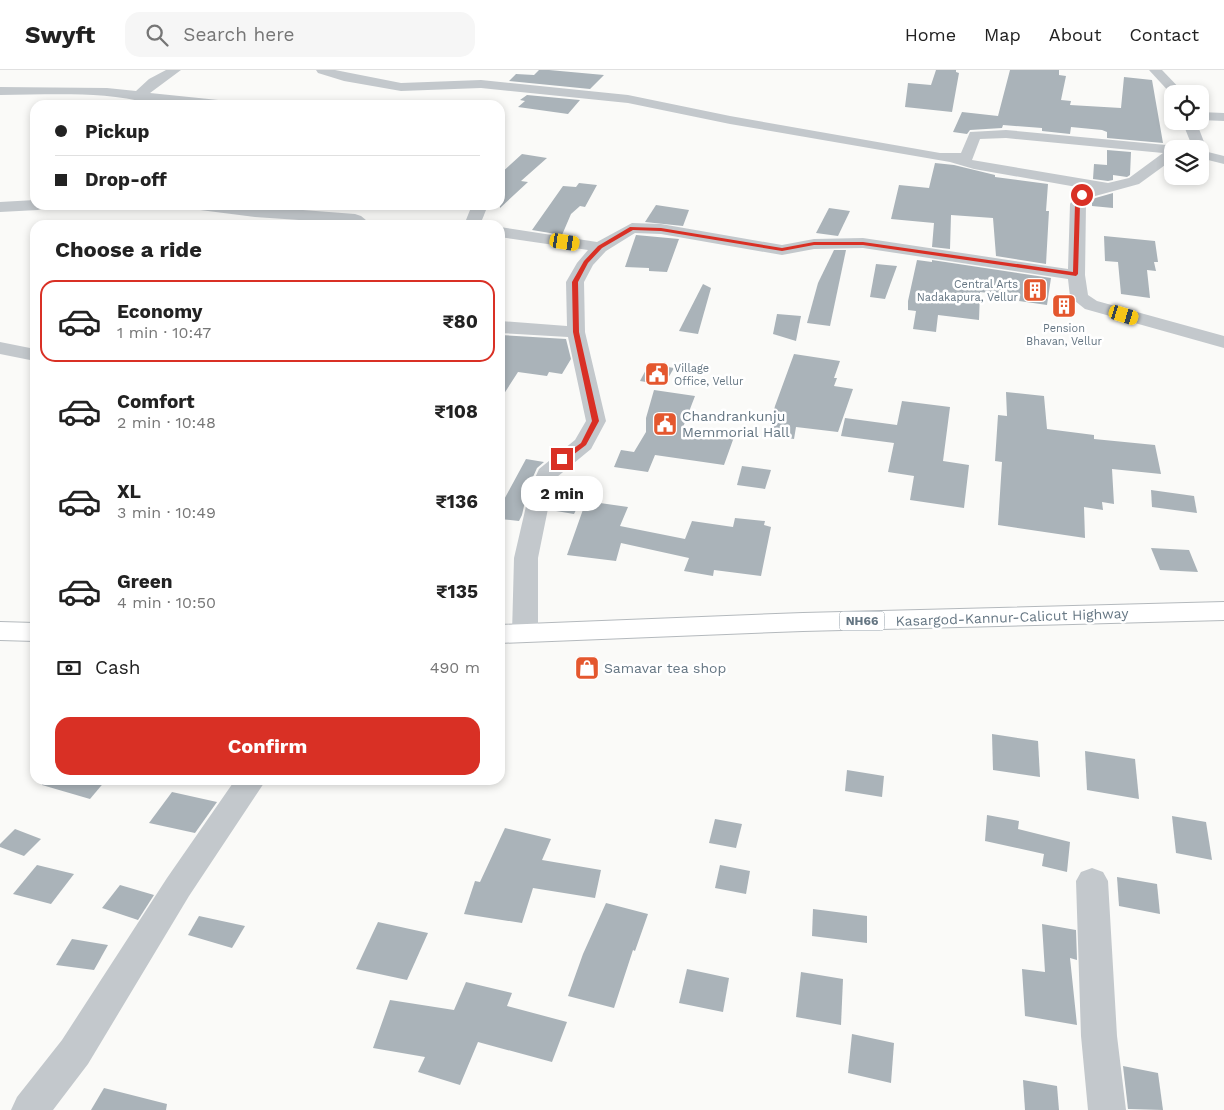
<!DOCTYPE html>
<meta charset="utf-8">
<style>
:root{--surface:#fff;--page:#f6f6f6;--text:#222;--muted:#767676;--line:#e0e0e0;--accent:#d93025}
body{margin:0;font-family:"Work Sans",sans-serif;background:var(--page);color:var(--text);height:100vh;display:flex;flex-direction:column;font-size:19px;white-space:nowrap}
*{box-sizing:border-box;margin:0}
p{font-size:16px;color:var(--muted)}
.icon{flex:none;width:28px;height:28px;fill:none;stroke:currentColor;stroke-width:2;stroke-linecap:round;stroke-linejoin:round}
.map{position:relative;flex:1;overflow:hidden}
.panel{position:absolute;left:30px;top:150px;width:475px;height:565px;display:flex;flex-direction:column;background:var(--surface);border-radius:15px;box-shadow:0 2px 8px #0003}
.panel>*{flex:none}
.hud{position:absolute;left:30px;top:30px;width:475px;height:110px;border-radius:15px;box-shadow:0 2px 8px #0003;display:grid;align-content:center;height:110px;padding:0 25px;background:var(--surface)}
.buttons{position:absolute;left:1164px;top:15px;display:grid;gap:10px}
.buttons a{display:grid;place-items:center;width:45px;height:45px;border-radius:10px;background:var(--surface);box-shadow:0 2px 8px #0003;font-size:25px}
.end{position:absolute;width:22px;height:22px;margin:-11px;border:6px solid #d93025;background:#fff;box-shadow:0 0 0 2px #fff}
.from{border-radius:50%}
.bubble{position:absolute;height:35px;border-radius:15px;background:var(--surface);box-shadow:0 2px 8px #0003;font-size:16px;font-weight:700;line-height:35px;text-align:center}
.car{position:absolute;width:15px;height:30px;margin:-15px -8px;border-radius:6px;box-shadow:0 0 4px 1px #0007;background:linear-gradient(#f5c518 24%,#345 0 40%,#f5c518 0 76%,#345 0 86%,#f5c518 0)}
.hud b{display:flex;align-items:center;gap:18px;height:48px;font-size:19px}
.hud b+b{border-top:1px solid var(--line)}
.hud i{width:12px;height:12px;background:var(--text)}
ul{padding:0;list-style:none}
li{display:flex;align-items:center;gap:15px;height:82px;margin:0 10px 8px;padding:0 15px;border:2px solid transparent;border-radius:15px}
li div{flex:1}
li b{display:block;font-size:19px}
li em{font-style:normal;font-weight:700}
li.current{border-color:var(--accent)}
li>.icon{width:45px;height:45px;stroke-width:1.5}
h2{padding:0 25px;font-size:22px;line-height:60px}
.pay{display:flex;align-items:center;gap:12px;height:55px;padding:0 25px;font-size:19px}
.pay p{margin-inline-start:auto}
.cta{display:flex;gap:10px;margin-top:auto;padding:10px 25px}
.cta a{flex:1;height:58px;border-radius:15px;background:var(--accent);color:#fff;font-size:20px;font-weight:700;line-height:58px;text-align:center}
header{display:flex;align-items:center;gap:30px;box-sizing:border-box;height:70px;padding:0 25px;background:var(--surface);border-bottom:1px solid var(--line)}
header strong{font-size:24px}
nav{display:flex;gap:28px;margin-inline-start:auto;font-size:18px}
.search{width:350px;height:45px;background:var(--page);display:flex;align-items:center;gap:12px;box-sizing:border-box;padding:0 18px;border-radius:15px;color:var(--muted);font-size:19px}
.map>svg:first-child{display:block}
.building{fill:#aab3b9}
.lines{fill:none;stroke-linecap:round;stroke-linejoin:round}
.trunk-casing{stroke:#b4b9bd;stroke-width:2}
.minor{fill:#c3c8cc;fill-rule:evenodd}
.trunk{fill:#fff;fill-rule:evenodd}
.route{fill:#d93025}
.labels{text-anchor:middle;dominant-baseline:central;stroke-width:5;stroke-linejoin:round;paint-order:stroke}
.far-poi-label{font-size:11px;fill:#657683;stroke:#fff;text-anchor:end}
.shield{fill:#fff;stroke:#939fa8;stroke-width:1}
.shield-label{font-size:12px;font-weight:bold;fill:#657683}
.poi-label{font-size:14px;fill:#657683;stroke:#fff;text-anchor:start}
.street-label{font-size:14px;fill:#657683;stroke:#fff}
</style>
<header>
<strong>Swyft</strong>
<div class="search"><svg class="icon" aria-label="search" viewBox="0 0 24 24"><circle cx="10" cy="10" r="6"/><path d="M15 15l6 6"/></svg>Search here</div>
<nav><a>Home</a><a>Map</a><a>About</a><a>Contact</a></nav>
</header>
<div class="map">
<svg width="1224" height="1040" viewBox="0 0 1224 1040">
<rect width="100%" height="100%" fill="#fafaf8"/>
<!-- building -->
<g class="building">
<polygon points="539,0 549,0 604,5 590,19 509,11 516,4 534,5"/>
<polygon points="936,0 956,0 956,2 959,3 952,42 905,37 908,13 931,15"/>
<polygon points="1010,0 1059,0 1059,5 1066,6 1061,30 1071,31 1070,35 1121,38 1124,7 1152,10 1163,73 1107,68 1107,62 1102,60 1071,57 1070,64 1042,61 1042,58 1003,55 1002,58 970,60 967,64 953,62 962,42 998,46"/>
<polygon points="527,25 580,30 568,44 518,37 525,31 520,30"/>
<polygon points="1107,80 1131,82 1130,105 1127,107 1113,105 1113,110 1108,111 1093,109 1094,94 1107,95"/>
<polygon points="522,84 547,88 521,111 528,112 500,138 500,104"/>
<polygon points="935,93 954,95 995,105 995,107 1048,114 1046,141 1049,141 1046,194 996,186 993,148 951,145 950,179 932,177 934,153 891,149 899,115 929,118"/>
<polygon points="579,113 597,115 585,137 580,136 571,144 562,165 532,160 563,116 576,117"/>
<polygon points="1113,123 1113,138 1092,136 1092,129"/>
<polygon points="656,135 689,140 683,156 645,152"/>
<polygon points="829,138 850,141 838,166 816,163"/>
<polygon points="636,165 679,169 667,202 649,201 649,198 625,197"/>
<polygon points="1104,166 1155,171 1158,192 1154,192 1156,201 1147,200 1150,228 1121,224 1118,192 1105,191"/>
<polygon points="834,180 846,180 830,256 807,253 818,213"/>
<polygon points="917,190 932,192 932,190 1051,208 1047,235 1019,231 1020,227 980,222 979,250 938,245 936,262 913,259 916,241 908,240 908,231"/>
<polygon points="876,194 897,196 885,229 870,227"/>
<polygon points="703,214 711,218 698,264 679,261"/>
<polygon points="777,244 801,246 796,271 773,264"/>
<polygon points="500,265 566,269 571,289 562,304 549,302 547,306 518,302 500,330"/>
<polygon points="794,284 840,291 834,308 837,308 834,316 853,319 838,362 796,357 794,369 768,365 775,336"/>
<polygon points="649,294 674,298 664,315 640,311"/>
<polygon points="654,320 695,326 682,360 734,367 724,395 655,385 648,402 614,397 621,380 634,382 646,362 646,348"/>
<polygon points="1006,322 1044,326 1047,359 1094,365 1094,369 1155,375 1161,404 1112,399 1114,434 1102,432 1103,440 1084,437 1085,468 998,455 1002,392 995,391 998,345 1007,346"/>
<polygon points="902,331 950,337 943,391 969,395 964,438 910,430 914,406 888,402 894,373 841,366 845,348 897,355"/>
<polygon points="526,389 544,392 537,398 528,418 522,445 519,451 500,449 500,437"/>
<polygon points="742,396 771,400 765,419 737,415"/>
<polygon points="1151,420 1194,426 1197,443 1152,437"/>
<polygon points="553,421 583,426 574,444 550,440"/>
<polygon points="586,431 628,437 620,456 685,469 692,451 733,457 735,448 765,451 764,455 771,457 761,506 714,500 713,506 684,501 689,488 621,473 616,491 567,485"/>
<polygon points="1151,478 1189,480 1198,502 1160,500"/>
<polygon points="992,664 1038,671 1040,707 993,700"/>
<polygon points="1085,681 1135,689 1139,729 1087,720"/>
<polygon points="847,700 884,706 882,727 845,721"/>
<polygon points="43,710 106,710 90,729 42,715"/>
<polygon points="172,722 217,732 195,763 149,753"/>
<polygon points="987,745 1019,751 1018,759 1070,772 1067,802 1042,796 1044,784 985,771"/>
<polygon points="1172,746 1206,752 1212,790 1176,783"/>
<polygon points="715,749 742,754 736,778 709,773"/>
<polygon points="505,758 551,769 542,790 601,800 595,828 533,818 522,853 464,844 475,811 480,812"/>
<polygon points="15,759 41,769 24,786 0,777 0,774"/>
<polygon points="37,795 74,804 51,834 13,824"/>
<polygon points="720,795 750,801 746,824 715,818"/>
<polygon points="1117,807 1157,814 1160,844 1119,836"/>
<polygon points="120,815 154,825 138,850 102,838"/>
<polygon points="606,833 648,844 635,881 633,880 614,938 568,926 583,884"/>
<polygon points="813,839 867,846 867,873 812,866"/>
<polygon points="199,846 245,856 232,878 188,865"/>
<polygon points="378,852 428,863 407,910 356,899"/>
<polygon points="1042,854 1076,860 1077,890 1070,888 1077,955 1025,946 1022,899 1045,902"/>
<polygon points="72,869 108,875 94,900 56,895"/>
<polygon points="687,899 729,908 723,942 679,933"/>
<polygon points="801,902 843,909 841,955 796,947"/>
<polygon points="466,912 512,923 507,936 567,952 552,992 478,972 460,1015 418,1002 425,987 373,978 390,930 454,940"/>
<polygon points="852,964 894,973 891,1013 848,1003"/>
<polygon points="1123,996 1158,1003 1163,1040 1128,1039"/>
<polygon points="1023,1010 1057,1016 1059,1040 1025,1040"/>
<polygon points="104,1018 167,1034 166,1040 91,1040"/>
</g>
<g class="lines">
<defs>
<g id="trunk">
<polygon points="1224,532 1224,550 803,561 500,573 500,555 803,543"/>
<polygon points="0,552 35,553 35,571 0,570"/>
</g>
</defs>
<!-- trunk casing -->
<use href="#trunk" class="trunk-casing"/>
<!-- minor -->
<g class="minor">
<path d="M166,0H181L150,23L228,31H281L288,35H190L153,31L148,33C101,21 49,25 0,25V17L107,18L136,21L149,9Z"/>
<path d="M316,0H335L401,13L481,10L628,25L730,46L940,83H961L970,62L1006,60L1177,76L1179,79H1172V90L1139,114L1088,128L1086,134L1085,205L1088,225L1097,231L1224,266V278L1085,239L1070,227L1068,209L863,178L814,179L782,185L661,164L635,163L606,181L593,195L584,212L585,262L606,351L591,379L557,407L552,419L538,488V563L534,569L525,572L516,569L512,563L514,488L530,419L539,399L575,370L586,351L568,267L500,263V251L567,256L566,212L577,193L588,180L500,167V157L597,172L632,153L661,154L782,175L814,169L863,168L1068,199L1070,134L1077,122L1088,119L974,99L950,92L730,54L628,33L481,18L401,21L344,11L318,3ZM1006,68L1163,83L1129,108L1108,113L972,90L980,69Z"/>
<polygon points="1149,0 1162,0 1185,24 1172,25"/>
<polygon points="1200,42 1224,43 1224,51 1200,50"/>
<polygon points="1182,51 1196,51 1204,72 1198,79 1182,79 1190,71"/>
<polygon points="1200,80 1224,86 1224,94 1200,88"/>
<polygon points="35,130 35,135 46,135 44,138 38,140 0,142 0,132"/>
<polygon points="192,135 237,135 355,144 361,146 372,155 255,147 200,140 194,138"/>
<polygon points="472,135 488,135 480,155 464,155"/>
<polygon points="0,272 35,279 35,291 0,284"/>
<polygon points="235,710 266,710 189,826 88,994 53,1040 11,1040 17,1027 62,970 167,808"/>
<polygon points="1092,798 1103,802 1108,811 1117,966 1126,1040 1088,1040 1081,966 1076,811 1081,802"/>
</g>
<!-- trunk -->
<use href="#trunk" class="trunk"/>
</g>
<!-- route -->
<polygon class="route" points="1082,123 1084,125 1080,134 1078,204 1076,206 863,175 814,175 782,181 661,161 633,160 602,178 588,193 578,212 579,262 599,351 586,375 565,391 559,389 581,373 592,351 573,262 572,212 584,191 598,176 630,157 661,158 782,178 814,172 863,172 1073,202 1075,134"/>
<!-- icons -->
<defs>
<symbol id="building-square" viewBox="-11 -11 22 22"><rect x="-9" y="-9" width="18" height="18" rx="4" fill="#e4572e" stroke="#fff"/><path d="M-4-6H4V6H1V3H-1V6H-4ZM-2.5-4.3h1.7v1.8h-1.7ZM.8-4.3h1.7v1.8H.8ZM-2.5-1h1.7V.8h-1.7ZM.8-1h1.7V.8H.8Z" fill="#fff"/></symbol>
<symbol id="civic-square" viewBox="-11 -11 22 22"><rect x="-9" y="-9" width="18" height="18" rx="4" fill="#e4572e" stroke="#fff"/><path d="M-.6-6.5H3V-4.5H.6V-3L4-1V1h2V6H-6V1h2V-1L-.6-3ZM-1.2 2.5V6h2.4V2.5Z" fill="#fff"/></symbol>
<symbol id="shop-square" viewBox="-11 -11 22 22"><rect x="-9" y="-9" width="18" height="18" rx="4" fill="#e4572e" stroke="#fff"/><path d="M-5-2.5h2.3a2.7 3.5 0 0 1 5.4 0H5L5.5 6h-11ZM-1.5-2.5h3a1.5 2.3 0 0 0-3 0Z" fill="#fff"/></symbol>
</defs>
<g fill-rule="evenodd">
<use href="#building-square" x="1021" y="206" width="28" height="28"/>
<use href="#building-square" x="1050" y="222" width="28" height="28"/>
<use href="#civic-square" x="643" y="290" width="28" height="28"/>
<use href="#civic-square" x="651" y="340" width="28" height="28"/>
<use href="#shop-square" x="573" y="584" width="28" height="28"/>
</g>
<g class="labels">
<!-- far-poi labels -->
<g class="far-poi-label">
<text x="1018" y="214">Central Arts<tspan x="1018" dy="13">Nadakapura, Vellur</tspan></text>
<text x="1064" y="258" text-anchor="middle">Pension<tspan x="1064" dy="13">Bhavan, Vellur</tspan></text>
<text x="674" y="298" text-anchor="start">Village<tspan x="674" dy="13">Office, Vellur</tspan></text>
</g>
<!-- shield labels -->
<rect class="shield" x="839.5" y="541.5" width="45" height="19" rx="4"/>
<g class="shield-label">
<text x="862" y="551">NH66</text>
</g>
<!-- poi labels -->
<g class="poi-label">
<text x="682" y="346">Chandrankunju<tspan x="682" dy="16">Memmorial Hall</tspan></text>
<text x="604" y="598">Samavar tea shop</text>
</g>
<!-- street labels -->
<g class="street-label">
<text transform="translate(1012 547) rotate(-2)">Kasargod-Kannur-Calicut Highway</text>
</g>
</g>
</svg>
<div class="buttons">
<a><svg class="icon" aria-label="locate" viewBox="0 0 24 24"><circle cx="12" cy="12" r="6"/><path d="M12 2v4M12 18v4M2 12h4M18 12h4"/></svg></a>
<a><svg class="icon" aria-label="layers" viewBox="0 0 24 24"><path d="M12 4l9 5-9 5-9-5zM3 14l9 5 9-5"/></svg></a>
</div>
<i class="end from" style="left:1082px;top:125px"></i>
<i class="end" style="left:562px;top:389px"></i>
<div class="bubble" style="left:521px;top:406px;width:82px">2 min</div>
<i class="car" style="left:565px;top:172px;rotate:99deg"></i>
<i class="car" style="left:1124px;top:245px;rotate:107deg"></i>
<div class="hud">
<b><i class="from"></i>Pickup</b>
<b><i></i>Drop-off</b>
</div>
<section class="panel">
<h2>Choose a ride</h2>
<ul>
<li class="current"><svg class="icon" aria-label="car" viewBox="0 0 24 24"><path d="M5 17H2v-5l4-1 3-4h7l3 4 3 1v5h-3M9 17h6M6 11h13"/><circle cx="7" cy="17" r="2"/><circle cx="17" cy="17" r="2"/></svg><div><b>Economy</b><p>1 min · 10:47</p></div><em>₹80</em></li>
<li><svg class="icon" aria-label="car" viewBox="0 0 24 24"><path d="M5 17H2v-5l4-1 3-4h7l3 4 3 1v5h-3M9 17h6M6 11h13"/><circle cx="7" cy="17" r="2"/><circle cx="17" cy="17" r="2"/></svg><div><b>Comfort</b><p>2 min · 10:48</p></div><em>₹108</em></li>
<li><svg class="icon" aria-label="car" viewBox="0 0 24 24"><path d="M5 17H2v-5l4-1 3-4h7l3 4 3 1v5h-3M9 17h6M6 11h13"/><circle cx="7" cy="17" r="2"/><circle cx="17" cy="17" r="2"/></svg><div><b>XL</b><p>3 min · 10:49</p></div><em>₹136</em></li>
<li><svg class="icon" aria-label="car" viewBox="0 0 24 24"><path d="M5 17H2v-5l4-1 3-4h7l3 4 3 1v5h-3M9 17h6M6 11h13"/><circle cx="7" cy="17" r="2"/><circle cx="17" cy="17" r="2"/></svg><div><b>Green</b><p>4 min · 10:50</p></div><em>₹135</em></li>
</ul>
<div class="pay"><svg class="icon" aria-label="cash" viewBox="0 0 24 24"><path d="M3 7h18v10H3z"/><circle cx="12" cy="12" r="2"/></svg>Cash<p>490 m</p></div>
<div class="cta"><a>Confirm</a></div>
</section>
</div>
